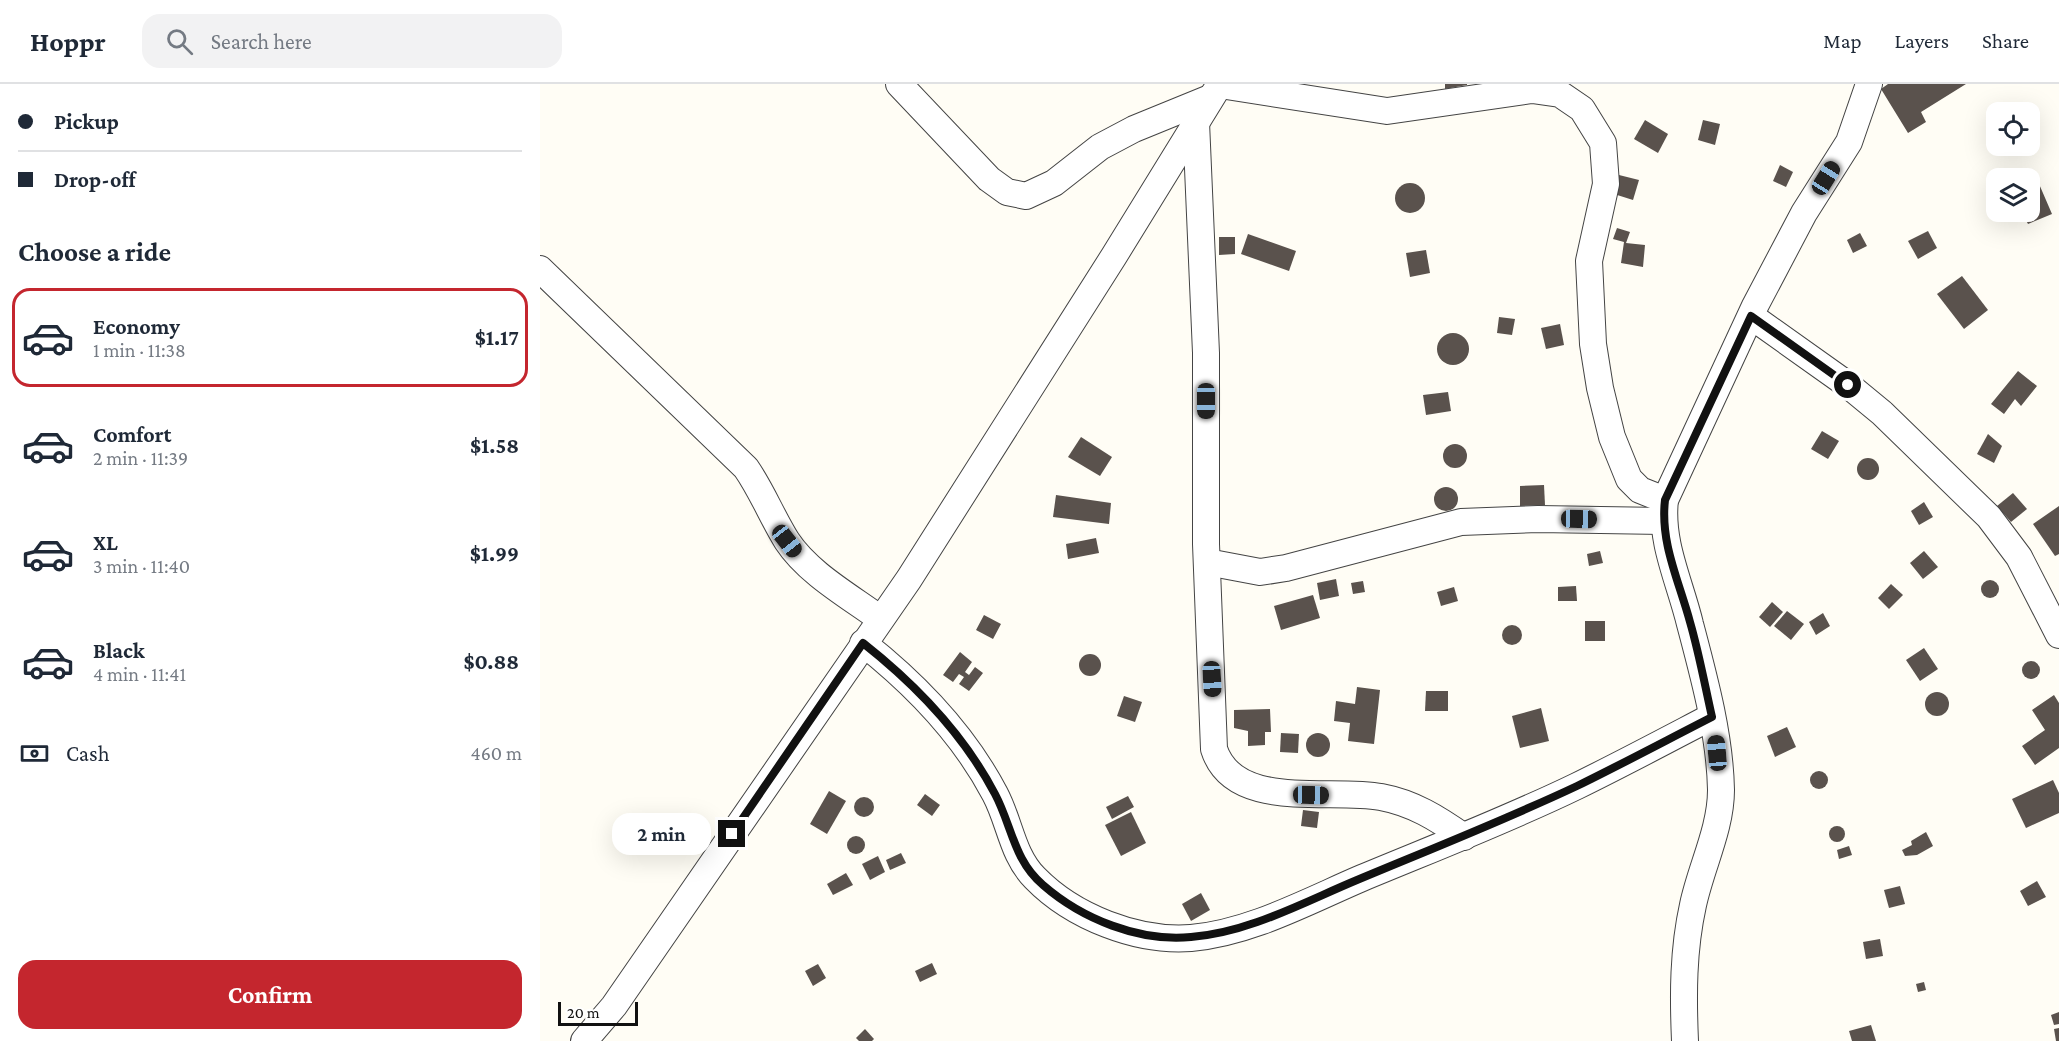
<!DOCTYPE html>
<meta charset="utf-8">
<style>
:root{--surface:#fff;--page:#f2f2f3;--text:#1f2937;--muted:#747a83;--line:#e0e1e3;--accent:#c4262e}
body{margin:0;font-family:"Crimson Pro",serif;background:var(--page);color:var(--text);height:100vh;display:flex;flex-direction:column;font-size:22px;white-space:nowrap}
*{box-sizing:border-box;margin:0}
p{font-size:20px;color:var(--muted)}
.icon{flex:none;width:33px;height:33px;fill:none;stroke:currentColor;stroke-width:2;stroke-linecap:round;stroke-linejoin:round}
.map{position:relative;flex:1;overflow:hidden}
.drawer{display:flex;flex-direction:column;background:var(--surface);width:540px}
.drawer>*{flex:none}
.guide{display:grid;align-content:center;height:132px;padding:0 18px;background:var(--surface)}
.fabs{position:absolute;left:1446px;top:18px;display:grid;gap:12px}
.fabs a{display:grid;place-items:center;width:54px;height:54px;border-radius:12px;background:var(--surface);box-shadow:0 6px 24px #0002;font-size:30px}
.scale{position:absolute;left:18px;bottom:15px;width:80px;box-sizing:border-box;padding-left:6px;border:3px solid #111;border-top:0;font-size:16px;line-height:21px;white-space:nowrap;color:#111;-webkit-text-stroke:4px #fff;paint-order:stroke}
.end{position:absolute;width:27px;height:27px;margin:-14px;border:8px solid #111;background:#fff;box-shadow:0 0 0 3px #fff}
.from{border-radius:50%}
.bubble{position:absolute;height:42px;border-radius:18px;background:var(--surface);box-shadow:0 6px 24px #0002;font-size:20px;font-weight:700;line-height:42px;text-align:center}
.car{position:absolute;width:18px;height:36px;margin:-18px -9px;border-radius:8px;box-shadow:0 0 4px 2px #0007;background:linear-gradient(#222 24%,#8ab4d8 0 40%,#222 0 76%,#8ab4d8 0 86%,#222 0)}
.guide b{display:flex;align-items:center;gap:21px;height:57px;font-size:22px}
.guide b+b{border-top:2px solid var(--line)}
.guide i{width:15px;height:15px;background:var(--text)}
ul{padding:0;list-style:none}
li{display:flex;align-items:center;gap:18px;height:99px;margin:0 12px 9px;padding:0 6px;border:3px solid transparent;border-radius:18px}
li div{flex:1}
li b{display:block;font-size:22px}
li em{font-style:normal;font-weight:700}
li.active{border-color:var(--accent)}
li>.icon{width:54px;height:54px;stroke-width:1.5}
h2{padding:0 18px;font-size:27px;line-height:72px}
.pay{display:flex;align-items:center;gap:15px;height:66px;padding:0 18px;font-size:22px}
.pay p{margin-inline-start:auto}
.button{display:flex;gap:12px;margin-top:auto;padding:12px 18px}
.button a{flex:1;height:69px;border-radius:18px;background:var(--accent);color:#fff;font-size:24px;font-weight:700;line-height:69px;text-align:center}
header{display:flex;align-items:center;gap:36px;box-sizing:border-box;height:84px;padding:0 30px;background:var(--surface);border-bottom:2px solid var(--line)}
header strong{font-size:28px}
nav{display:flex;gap:33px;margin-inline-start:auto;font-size:21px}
.search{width:420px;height:54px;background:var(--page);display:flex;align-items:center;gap:15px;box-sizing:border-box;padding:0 21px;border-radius:18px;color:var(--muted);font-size:22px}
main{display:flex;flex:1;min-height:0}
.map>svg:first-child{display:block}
.building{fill:#5a524d}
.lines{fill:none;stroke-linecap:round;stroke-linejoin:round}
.minor-casing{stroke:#444;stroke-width:28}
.minor{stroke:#fff;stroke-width:26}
.route{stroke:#111;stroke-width:8}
</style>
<header>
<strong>Hoppr</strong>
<div class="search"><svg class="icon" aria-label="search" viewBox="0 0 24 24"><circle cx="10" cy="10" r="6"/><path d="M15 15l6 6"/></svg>Search here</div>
<nav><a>Map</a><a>Layers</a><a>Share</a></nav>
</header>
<main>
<section class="drawer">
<div class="guide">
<b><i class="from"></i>Pickup</b>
<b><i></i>Drop-off</b>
</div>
<h2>Choose a ride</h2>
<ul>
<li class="active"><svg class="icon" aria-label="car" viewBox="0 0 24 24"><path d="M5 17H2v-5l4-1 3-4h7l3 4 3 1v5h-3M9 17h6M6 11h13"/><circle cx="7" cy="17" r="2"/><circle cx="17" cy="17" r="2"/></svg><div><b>Economy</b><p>1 min · 11:38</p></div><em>$1.17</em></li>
<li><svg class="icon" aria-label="car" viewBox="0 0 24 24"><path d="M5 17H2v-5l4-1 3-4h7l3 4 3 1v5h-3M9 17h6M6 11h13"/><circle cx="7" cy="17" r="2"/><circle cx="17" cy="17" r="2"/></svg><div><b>Comfort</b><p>2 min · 11:39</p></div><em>$1.58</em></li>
<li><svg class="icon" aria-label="car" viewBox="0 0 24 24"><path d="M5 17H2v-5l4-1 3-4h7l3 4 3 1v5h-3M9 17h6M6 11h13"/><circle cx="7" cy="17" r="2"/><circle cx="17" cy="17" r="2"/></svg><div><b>XL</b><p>3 min · 11:40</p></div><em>$1.99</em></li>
<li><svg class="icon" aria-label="car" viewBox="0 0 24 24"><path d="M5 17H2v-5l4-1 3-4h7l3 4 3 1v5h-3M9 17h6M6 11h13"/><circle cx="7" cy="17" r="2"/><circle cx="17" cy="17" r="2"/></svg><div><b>Black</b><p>4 min · 11:41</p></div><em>$0.88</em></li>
</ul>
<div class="pay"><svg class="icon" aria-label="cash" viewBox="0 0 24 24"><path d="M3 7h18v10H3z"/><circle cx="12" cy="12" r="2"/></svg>Cash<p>460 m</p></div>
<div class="button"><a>Confirm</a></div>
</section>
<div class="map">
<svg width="1519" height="957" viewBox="0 0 1519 957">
<rect width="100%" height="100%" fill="#fffdf5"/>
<!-- building -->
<g class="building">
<polygon points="905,0 927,0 927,1 905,5"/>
<polygon points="1348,0 1426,0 1381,28 1386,38 1368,49 1341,5"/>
<polygon points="1105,36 1128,50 1118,69 1094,55"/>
<polygon points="1163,36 1180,40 1175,61 1158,56"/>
<polygon points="1240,81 1253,88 1246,103 1233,97"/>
<polygon points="1493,86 1512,130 1488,140 1482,128 1490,128 1490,94 1474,94"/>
<polygon points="1079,91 1099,96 1093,116 1074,110"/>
<circle cx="870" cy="114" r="15"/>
<polygon points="1077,144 1090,148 1086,159 1105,161 1103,183 1081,179 1084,158 1073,155"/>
<polygon points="1388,147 1397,164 1378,175 1368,157"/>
<polygon points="1320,149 1327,162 1313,169 1307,156"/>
<polygon points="708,150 756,167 749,187 701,170"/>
<polygon points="679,153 695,153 695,170 679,171"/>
<polygon points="886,166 890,189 870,193 866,169"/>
<polygon points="1422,192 1448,226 1424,245 1397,210"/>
<polygon points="959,233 975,235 972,251 957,249"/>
<polygon points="1020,240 1024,261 1006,265 1001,244"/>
<circle cx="913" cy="265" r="16"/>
<polygon points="1478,287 1497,302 1481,322 1475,315 1464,330 1451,320"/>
<polygon points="908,308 911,327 886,331 883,311"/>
<polygon points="1282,347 1299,357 1288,375 1271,365"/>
<polygon points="1448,350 1462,362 1454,379 1437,370"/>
<polygon points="541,353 572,373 560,392 528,373"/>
<circle cx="915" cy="372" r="12"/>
<circle cx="1328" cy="385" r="11"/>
<polygon points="1004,401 1005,421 980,422 980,402"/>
<circle cx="906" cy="415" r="12"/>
<polygon points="1473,409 1487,425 1471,438 1457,422"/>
<polygon points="516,411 571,419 569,440 513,433"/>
<polygon points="1384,418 1393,433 1379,441 1371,427"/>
<polygon points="1519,422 1519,470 1515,472 1493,440"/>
<polygon points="556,454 559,469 528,475 526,460"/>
<polygon points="1060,467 1063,479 1049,482 1047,470"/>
<polygon points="1384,467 1398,483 1383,495 1370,479"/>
<polygon points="796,495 799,512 780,516 777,499"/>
<circle cx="1450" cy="505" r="9"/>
<polygon points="823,497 825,508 813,510 811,499"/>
<polygon points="1351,500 1363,511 1349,525 1338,514"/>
<polygon points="1036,502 1037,517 1018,517 1018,503"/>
<polygon points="914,503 918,517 901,522 897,508"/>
<polygon points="773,511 780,534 741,546 734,522"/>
<polygon points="1232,518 1243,528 1230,543 1219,533"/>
<polygon points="1247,527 1264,540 1251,556 1234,542"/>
<polygon points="1283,529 1290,542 1276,551 1269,538"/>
<polygon points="444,531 461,540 453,555 436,546"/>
<rect x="1045" y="537" width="20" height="20"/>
<circle cx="972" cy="551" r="10"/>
<polygon points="1384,564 1398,585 1380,597 1366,576"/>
<polygon points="420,568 432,578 425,588 429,591 435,583 443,589 429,607 419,600 424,593 419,590 413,598 403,591"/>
<circle cx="550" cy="581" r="11"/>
<circle cx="1491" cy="586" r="9"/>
<polygon points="817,603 840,606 834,660 808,657 810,639 794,637 796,617 815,620"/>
<polygon points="886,607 908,607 908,627 885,627"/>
<circle cx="1397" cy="620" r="12"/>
<polygon points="1514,611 1519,619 1519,664 1495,681 1482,662 1505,646 1492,626"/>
<polygon points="584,612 602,618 595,638 577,632"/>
<polygon points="1001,624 1009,657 980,664 972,632"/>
<polygon points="730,625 731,648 725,648 725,661 708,662 708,647 694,644 694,626"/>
<polygon points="1247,643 1256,663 1235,673 1227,652"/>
<polygon points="741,649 759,650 758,669 740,668"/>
<circle cx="778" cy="661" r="12"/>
<circle cx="1279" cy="696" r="9"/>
<polygon points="1513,696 1519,709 1519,729 1486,744 1472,715"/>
<polygon points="289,707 306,717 287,750 270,740"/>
<polygon points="385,710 400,721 392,732 377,721"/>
<polygon points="588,712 594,723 572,735 566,723"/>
<circle cx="324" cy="723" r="10"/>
<polygon points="763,726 779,728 777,744 761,742"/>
<polygon points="591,728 606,759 581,772 565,741"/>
<circle cx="1297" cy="750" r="8"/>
<polygon points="1386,748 1393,762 1377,771 1365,772 1362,766 1372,761 1371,757"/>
<circle cx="316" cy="761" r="9"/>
<polygon points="1309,762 1312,771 1299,775 1297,766"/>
<polygon points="361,769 366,779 350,786 346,776"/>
<polygon points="338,772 345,788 330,796 322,780"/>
<polygon points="306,789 313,801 293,811 287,800"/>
<polygon points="1497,797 1506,813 1488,822 1480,807"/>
<polygon points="1360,802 1365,820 1349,824 1344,806"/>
<polygon points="661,809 670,826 651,837 642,820"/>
<polygon points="1340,855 1343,872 1326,875 1323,858"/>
<polygon points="392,879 397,890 380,898 375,887"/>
<polygon points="278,880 286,894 273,902 265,887"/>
<polygon points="1384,898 1386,906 1378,908 1376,900"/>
<polygon points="1519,928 1519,940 1514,941 1511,931"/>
<polygon points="1331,941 1336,957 1312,957 1309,947"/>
<polygon points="1519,944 1519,957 1516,957 1514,945"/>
<polygon points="325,945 334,955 332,957 319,957 316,954"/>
</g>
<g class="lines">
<defs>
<g id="minor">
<polyline points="359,0 449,95 467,108 486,112 514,99 560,63 594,45 670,14"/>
<polyline points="680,1 847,27 992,6 1020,10 1042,25 1063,59 1066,100 1049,177 1053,260 1060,304 1072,353 1089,395 1100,406 1125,416"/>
<path d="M656,38L666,269V460L674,665C694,728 792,703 841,713C873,719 897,734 924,753"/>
<path d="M0,185L206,384C222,407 232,433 247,457C268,489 309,512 339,534"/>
<polyline points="1211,232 1308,301 1342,329 1449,433 1479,473 1519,551"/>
<polyline points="667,478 720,488 746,484 921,438 998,435 1123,437"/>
<path d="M323,559C375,600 424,651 455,710C470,738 472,771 495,794C533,833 597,858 651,854C710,849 768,817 822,794C894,764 967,736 1037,702C1082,680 1127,656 1171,633"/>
<polyline points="44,957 74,922 369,495 574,172 680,0"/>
<path d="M1145,957C1143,911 1143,866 1153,821C1161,783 1181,745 1181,706C1180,651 1164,593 1150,540C1140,498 1120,459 1125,416L1215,222L1264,129L1309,58L1329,0"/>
</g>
</defs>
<!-- minor casing -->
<use href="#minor" class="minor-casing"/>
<!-- minor -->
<use href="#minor" class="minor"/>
</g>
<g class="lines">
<!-- route -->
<path class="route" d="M192,750L323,559C375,600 424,651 455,710C472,742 474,777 503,801C542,835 599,858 651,853C708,849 764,818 817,796C891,765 965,736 1037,702C1082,680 1127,656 1172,633C1165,602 1159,569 1150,538C1139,497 1120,459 1125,416L1211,232L1308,301"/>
</g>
</svg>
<div class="fabs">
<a><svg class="icon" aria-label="locate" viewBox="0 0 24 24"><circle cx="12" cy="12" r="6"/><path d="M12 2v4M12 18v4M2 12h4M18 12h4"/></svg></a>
<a><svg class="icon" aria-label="layers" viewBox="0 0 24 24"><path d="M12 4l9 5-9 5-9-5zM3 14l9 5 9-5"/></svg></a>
</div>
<div class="scale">20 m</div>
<i class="end from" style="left:1308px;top:301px"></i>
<i class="end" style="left:192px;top:750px"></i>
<div class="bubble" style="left:72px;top:729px;width:99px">2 min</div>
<i class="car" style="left:1286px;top:94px;rotate:32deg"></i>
<i class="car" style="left:666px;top:317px;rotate:180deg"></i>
<i class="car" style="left:1039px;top:435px;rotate:91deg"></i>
<i class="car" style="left:247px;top:457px;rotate:142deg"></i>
<i class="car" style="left:672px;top:595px;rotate:177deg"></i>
<i class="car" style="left:1177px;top:669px;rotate:355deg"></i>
<i class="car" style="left:771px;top:711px;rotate:91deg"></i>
</div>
</main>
